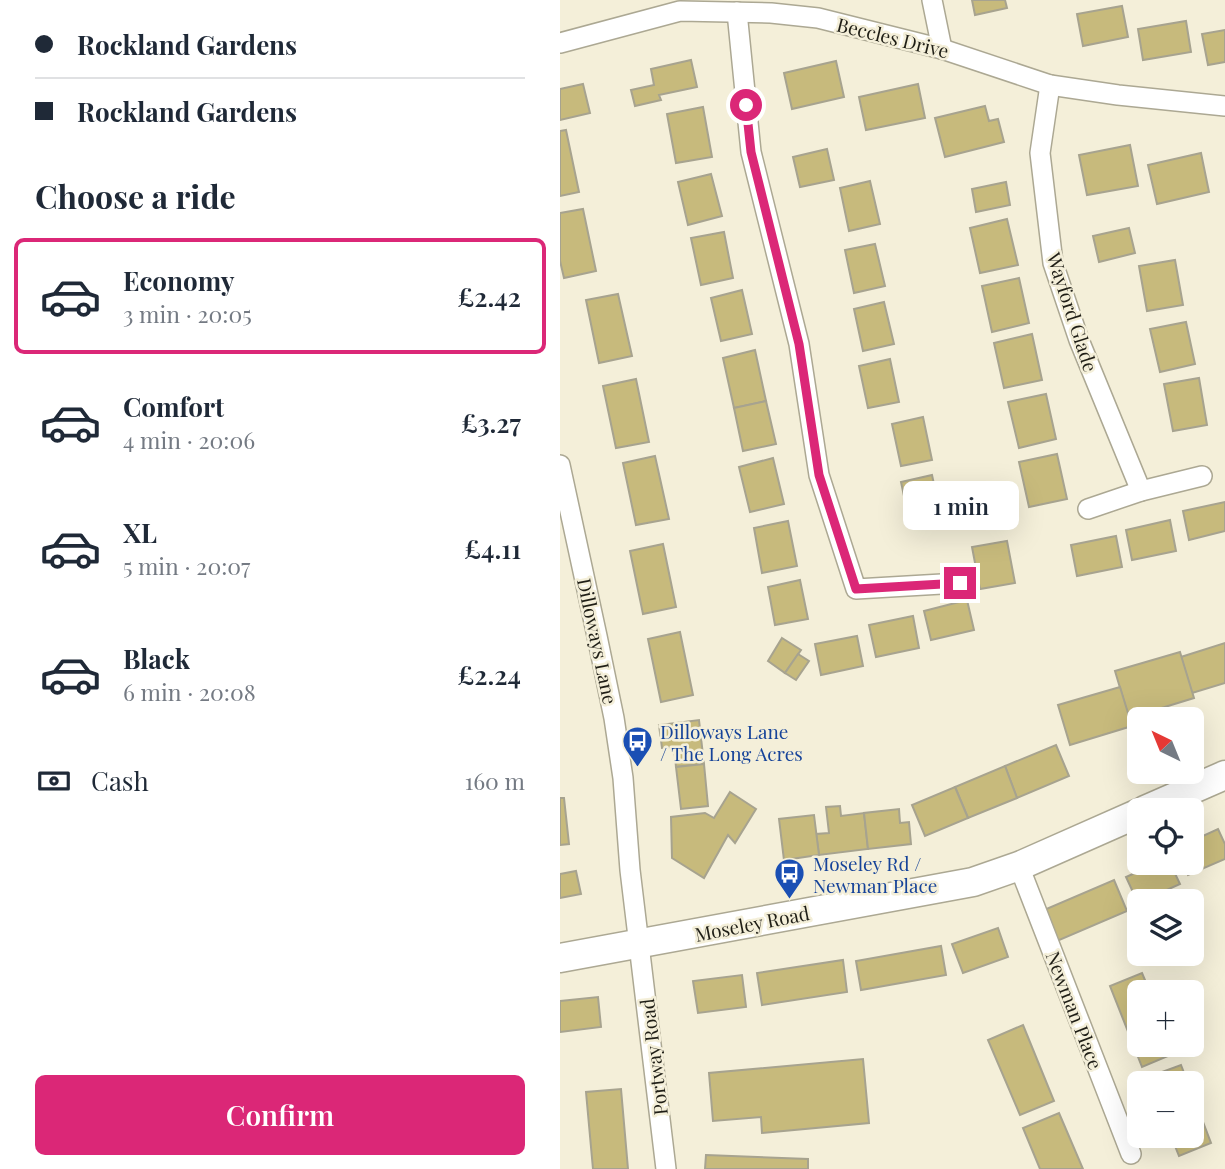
<!DOCTYPE html>
<meta charset="utf-8">
<style>
:root{--surface:#fff;--page:#f2f2f3;--text:#1f2937;--muted:#747a83;--line:#e0e1e3;--accent:#db2777}
body{margin:0;font-family:"Playfair Display",serif;background:var(--page);color:var(--text);height:100vh;display:flex;flex-direction:column;font-size:26px;white-space:nowrap}
*{box-sizing:border-box;margin:0}
p{font-size:23px;color:var(--muted)}
.icon{flex:none;width:38px;height:38px;fill:none;stroke:currentColor;stroke-width:2;stroke-linecap:round;stroke-linejoin:round}
.map{position:relative;flex:1;overflow:hidden}
.details{display:flex;flex-direction:column;background:var(--surface);width:560px}
.details>*{flex:none}
.top-card{display:grid;align-content:center;height:154px;padding:0 35px;background:var(--surface)}
.needle{width:46px;rotate:317deg}
.controls{position:absolute;left:567px;top:707px;display:grid;gap:14px}
.controls a{display:grid;place-items:center;width:77px;height:77px;border-radius:10px;background:var(--surface);box-shadow:0 7px 28px #0002;font-size:35px}
.end{position:absolute;width:32px;height:32px;margin:-16px;border:9px solid #db2777;background:#fff;box-shadow:0 0 0 4px #fff}
.from{border-radius:50%}
.bubble{position:absolute;height:49px;border-radius:10px;background:var(--surface);box-shadow:0 7px 28px #0002;font-size:23px;font-weight:600;line-height:49px;text-align:center}
.top-card b{display:flex;align-items:center;gap:24px;height:66px;font-size:26px}
.top-card b+b{border-top:2px solid var(--line)}
.top-card i{width:18px;height:18px;background:var(--text)}
ul{padding:0;list-style:none}
li{display:flex;align-items:center;gap:21px;height:116px;margin:0 14px 10px;padding:0 21px;border:4px solid transparent;border-radius:10px}
li div{flex:1}
li b{display:block;font-size:26px}
li em{font-style:normal;font-weight:600}
li.current{border-color:var(--accent)}
li>.icon{width:63px;height:63px;stroke-width:1.5}
h2{padding:0 35px;font-size:32px;line-height:84px}
.pay{display:flex;align-items:center;gap:18px;height:77px;padding:0 35px;font-size:26px}
.pay p{margin-inline-start:auto}
.cta{display:flex;gap:14px;margin-top:auto;padding:14px 35px}
.cta a{flex:1;height:80px;border-radius:10px;background:var(--accent);color:#fff;font-size:28px;font-weight:600;line-height:80px;text-align:center}
main{display:flex;flex:1;min-height:0}
.map>svg:first-child{display:block}
.building{fill:#c7ba7c;stroke:#a7a38f;stroke-width:2}
.lines{fill:none;stroke-linecap:round;stroke-linejoin:round}
.street-casing{stroke:#aca893;stroke-width:22}
.secondary-casing{stroke:#aca893;stroke-width:31}
.street{stroke:#fff;stroke-width:19}
.secondary{stroke:#fff;stroke-width:28}
.route{stroke:#db2777;stroke-width:9}
.labels{text-anchor:middle;dominant-baseline:central;stroke-width:5;stroke-linejoin:round;paint-order:stroke}
.street-label{font-size:19px;fill:#1f1e16;stroke:#f4efd9}
.transit-label{font-size:19px;fill:#164399;stroke:#f4efd9;text-anchor:start}
</style>
<main>
<section class="details">
<div class="top-card">
<b><i class="from"></i>Rockland Gardens</b>
<b><i></i>Rockland Gardens</b>
</div>
<h2>Choose a ride</h2>
<ul>
<li class="current"><svg class="icon" aria-label="car" viewBox="0 0 24 24"><path d="M5 17H2v-5l4-1 3-4h7l3 4 3 1v5h-3M9 17h6M6 11h13"/><circle cx="7" cy="17" r="2"/><circle cx="17" cy="17" r="2"/></svg><div><b>Economy</b><p>3 min · 20:05</p></div><em>£2.42</em></li>
<li><svg class="icon" aria-label="car" viewBox="0 0 24 24"><path d="M5 17H2v-5l4-1 3-4h7l3 4 3 1v5h-3M9 17h6M6 11h13"/><circle cx="7" cy="17" r="2"/><circle cx="17" cy="17" r="2"/></svg><div><b>Comfort</b><p>4 min · 20:06</p></div><em>£3.27</em></li>
<li><svg class="icon" aria-label="car" viewBox="0 0 24 24"><path d="M5 17H2v-5l4-1 3-4h7l3 4 3 1v5h-3M9 17h6M6 11h13"/><circle cx="7" cy="17" r="2"/><circle cx="17" cy="17" r="2"/></svg><div><b>XL</b><p>5 min · 20:07</p></div><em>£4.11</em></li>
<li><svg class="icon" aria-label="car" viewBox="0 0 24 24"><path d="M5 17H2v-5l4-1 3-4h7l3 4 3 1v5h-3M9 17h6M6 11h13"/><circle cx="7" cy="17" r="2"/><circle cx="17" cy="17" r="2"/></svg><div><b>Black</b><p>6 min · 20:08</p></div><em>£2.24</em></li>
</ul>
<div class="pay"><svg class="icon" aria-label="cash" viewBox="0 0 24 24"><path d="M3 7h18v10H3z"/><circle cx="12" cy="12" r="2"/></svg>Cash<p>160 m</p></div>
<div class="cta"><a>Confirm</a></div>
</section>
<div class="map">
<svg width="665" height="1169" viewBox="0 0 665 1169">
<rect width="100%" height="100%" fill="#f4efd9"/>
<!-- building -->
<g class="building">
<polygon points="412,0 445,0 447,8 415,15"/>
<polygon points="562,6 568,37 523,46 517,14"/>
<polygon points="626,21 631,52 583,60 578,29"/>
<polygon points="665,30 665,62 648,65 642,34"/>
<polygon points="131,60 137,87 99,95 101,100 75,106 71,90 94,85 91,69"/>
<polygon points="276,61 284,97 232,109 224,73"/>
<polygon points="23,84 30,113 0,120 0,89"/>
<polygon points="358,84 365,118 306,130 299,97"/>
<polygon points="425,106 429,121 438,119 444,142 385,157 375,118"/>
<polygon points="143,107 152,157 116,163 107,114"/>
<polygon points="6,130 19,192 0,196 0,131"/>
<polygon points="570,145 578,186 527,195 519,155"/>
<polygon points="267,149 274,180 240,187 233,157"/>
<polygon points="641,153 649,192 597,204 588,165"/>
<polygon points="151,174 162,216 128,225 118,182"/>
<polygon points="310,181 320,224 289,231 280,188"/>
<polygon points="446,182 450,205 416,212 412,189"/>
<polygon points="23,209 36,271 4,278 0,261 0,213"/>
<polygon points="447,219 458,265 420,273 410,228"/>
<polygon points="569,228 575,253 539,262 533,236"/>
<polygon points="164,232 173,278 141,285 131,238"/>
<polygon points="315,244 325,286 294,293 285,250"/>
<polygon points="615,260 623,305 587,311 579,266"/>
<polygon points="459,278 469,323 432,332 422,286"/>
<polygon points="182,290 192,334 161,341 151,298"/>
<polygon points="58,294 72,356 39,363 26,300"/>
<polygon points="324,302 334,344 303,351 294,309"/>
<polygon points="626,322 635,364 600,372 590,329"/>
<polygon points="472,334 482,380 444,388 434,343"/>
<polygon points="195,350 206,401 174,408 163,358"/>
<polygon points="330,359 339,402 308,408 299,366"/>
<polygon points="639,378 647,425 613,431 604,384"/>
<polygon points="76,379 89,442 56,448 43,386"/>
<polygon points="486,394 496,439 459,448 448,402"/>
<polygon points="206,401 216,444 183,451 174,408"/>
<polygon points="363,417 372,460 341,466 332,424"/>
<polygon points="497,454 507,499 469,507 459,462"/>
<polygon points="95,456 109,519 76,525 63,463"/>
<polygon points="213,458 224,504 190,512 179,467"/>
<polygon points="372,475 381,517 350,524 341,482"/>
<polygon points="665,502 665,531 629,540 623,511"/>
<polygon points="610,520 616,551 572,560 566,530"/>
<polygon points="228,521 237,566 202,573 194,528"/>
<polygon points="556,536 562,567 517,576 511,545"/>
<polygon points="447,541 455,583 420,589 412,547"/>
<polygon points="103,544 116,607 83,614 70,551"/>
<polygon points="240,580 248,619 215,625 208,587"/>
<polygon points="407,600 414,630 371,640 364,611"/>
<polygon points="353,616 359,648 316,657 309,625"/>
<polygon points="120,632 133,695 101,702 88,639"/>
<polygon points="297,636 303,666 261,675 255,644"/>
<polygon points="222,638 241,650 225,673 208,661"/>
<polygon points="665,643 665,683 632,693 621,657"/>
<polygon points="620,652 634,698 569,718 555,671"/>
<polygon points="238,654 249,661 236,680 225,673"/>
<polygon points="560,687 572,726 510,745 498,705"/>
<polygon points="139,720 144,764 116,767 114,747 102,748 99,725"/>
<polygon points="496,745 509,776 457,798 445,766"/>
<polygon points="144,764 148,806 121,809 116,767"/>
<polygon points="445,766 457,798 408,818 395,787"/>
<polygon points="395,787 408,818 365,836 352,805"/>
<polygon points="170,792 196,809 175,843 168,835 144,878 112,858 111,817 145,813 154,818"/>
<polygon points="0,798 4,798 9,844 0,845"/>
<polygon points="280,806 281,816 304,813 308,849 259,855 256,834 269,833 266,807"/>
<polygon points="339,809 340,823 349,822 351,844 308,849 304,813"/>
<polygon points="254,815 259,855 224,860 219,819"/>
<polygon points="658,829 665,844 665,859 628,875 623,863 632,863 632,841"/>
<polygon points="597,863 610,863 620,884 578,903 566,877"/>
<polygon points="16,871 21,894 0,898 0,874"/>
<polygon points="554,880 567,911 497,941 484,910"/>
<polygon points="438,928 448,957 403,973 392,944"/>
<polygon points="381,946 386,975 301,990 296,961"/>
<polygon points="283,960 287,992 202,1005 197,973"/>
<polygon points="582,973 590,992 579,992 579,1045 611,1045 615,1053 582,1067 550,986"/>
<polygon points="182,975 186,1007 138,1013 133,981"/>
<polygon points="38,997 41,1027 0,1032 0,1001"/>
<polygon points="463,1025 494,1101 460,1115 428,1040"/>
<polygon points="303,1059 309,1123 202,1133 201,1117 153,1121 149,1073"/>
<polygon points="621,1065 628,1083 590,1083 588,1077"/>
<polygon points="61,1089 68,1169 33,1169 26,1092"/>
<polygon points="632,1093 651,1143 619,1156 611,1136 632,1136"/>
<polygon points="499,1113 523,1169 480,1169 463,1128"/>
<polygon points="146,1155 248,1159 248,1169 145,1169"/>
</g>
<g class="lines">
<defs>
<g id="street">
<polyline points="372,0 382,49"/>
<polyline points="177,12 191,152 239,344 259,475 296,589 399,583"/>
<polyline points="0,43 120,11 211,13 258,18 382,49 490,85 558,95 665,106"/>
<polyline points="490,85 480,153 493,263 519,340 581,491"/>
<polyline points="0,465 37,636 54,718 63,778 70,870 106,1169"/>
<polyline points="528,509 581,491 642,476"/>
<polyline points="459,866 571,1154"/>
</g>
<g id="secondary">
<polyline points="585,810 665,775"/>
<polyline points="0,958 413,882 459,866 579,813"/>
</g>
</defs>
<!-- street casing -->
<use href="#street" class="street-casing"/>
<!-- secondary casing -->
<use href="#secondary" class="secondary-casing"/>
<!-- street -->
<use href="#street" class="street"/>
<!-- secondary -->
<use href="#secondary" class="secondary"/>
</g>
<g class="lines">
<!-- route -->
<polyline class="route" points="186,105 191,152 239,344 259,475 296,589 400,583"/>
</g>
<!-- icons -->
<defs>
<symbol id="bus-pin" viewBox="-11 -11 22 30"><path d="M0 17L-7.5 6A9.5 9.5 0 1 1 7.5 6Z" fill="#1a4fb4" stroke="#f4efd9"/><path d="M-5-6H5V4H4V6H2V4H-2V6H-4V4H-5ZM-3.5-4V0h7V-4ZM-3.5 1.2v1.5H-2V1.2ZM2 1.2v1.5H3.5V1.2Z" fill="#fff"/></symbol>
</defs>
<g fill-rule="evenodd">
<use href="#bus-pin" x="60" y="724" width="35" height="47"/>
<use href="#bus-pin" x="212" y="856" width="35" height="47"/>
</g>
<g class="labels">
<!-- street labels -->
<g class="street-label">
<text transform="translate(333 37) rotate(14)">Beccles Drive</text>
<text transform="translate(513 312) rotate(72)">Wayford Glade</text>
<text transform="translate(38 641) rotate(78)">Dilloways Lane</text>
<text transform="translate(192 923) rotate(-11)">Moseley Road</text>
<text transform="translate(515 1010) rotate(69)">Newman Place</text>
<text transform="translate(93 1057) rotate(-97)">Portway Road</text>
</g>
<!-- transit labels -->
<g class="transit-label">
<text x="100" y="731">Dilloways Lane<tspan x="100" dy="22">/ The Long Acres</tspan></text>
<text x="253" y="863">Moseley Rd /<tspan x="253" dy="22">Newman Place</tspan></text>
</g>
</g>
</svg>
<div class="controls">
<a><svg class="needle" viewBox="-14 -14 28 28"><path d="M0-13l5 13h-10z" fill="#e53935"/><path d="M0 13l5-13h-10z" fill="#747a83"/></svg></a>
<a><svg class="icon" aria-label="locate" viewBox="0 0 24 24"><circle cx="12" cy="12" r="6"/><path d="M12 2v4M12 18v4M2 12h4M18 12h4"/></svg></a>
<a><svg class="icon" aria-label="layers" viewBox="0 0 24 24"><path d="M12 4l9 5-9 5-9-5zM3 14l9 5 9-5"/></svg></a>
<a>+</a>
<a>−</a>
</div>
<i class="end from" style="left:186px;top:105px"></i>
<i class="end" style="left:400px;top:583px"></i>
<div class="bubble" style="left:343px;top:481px;width:116px">1 min</div>
</div>
</main>
